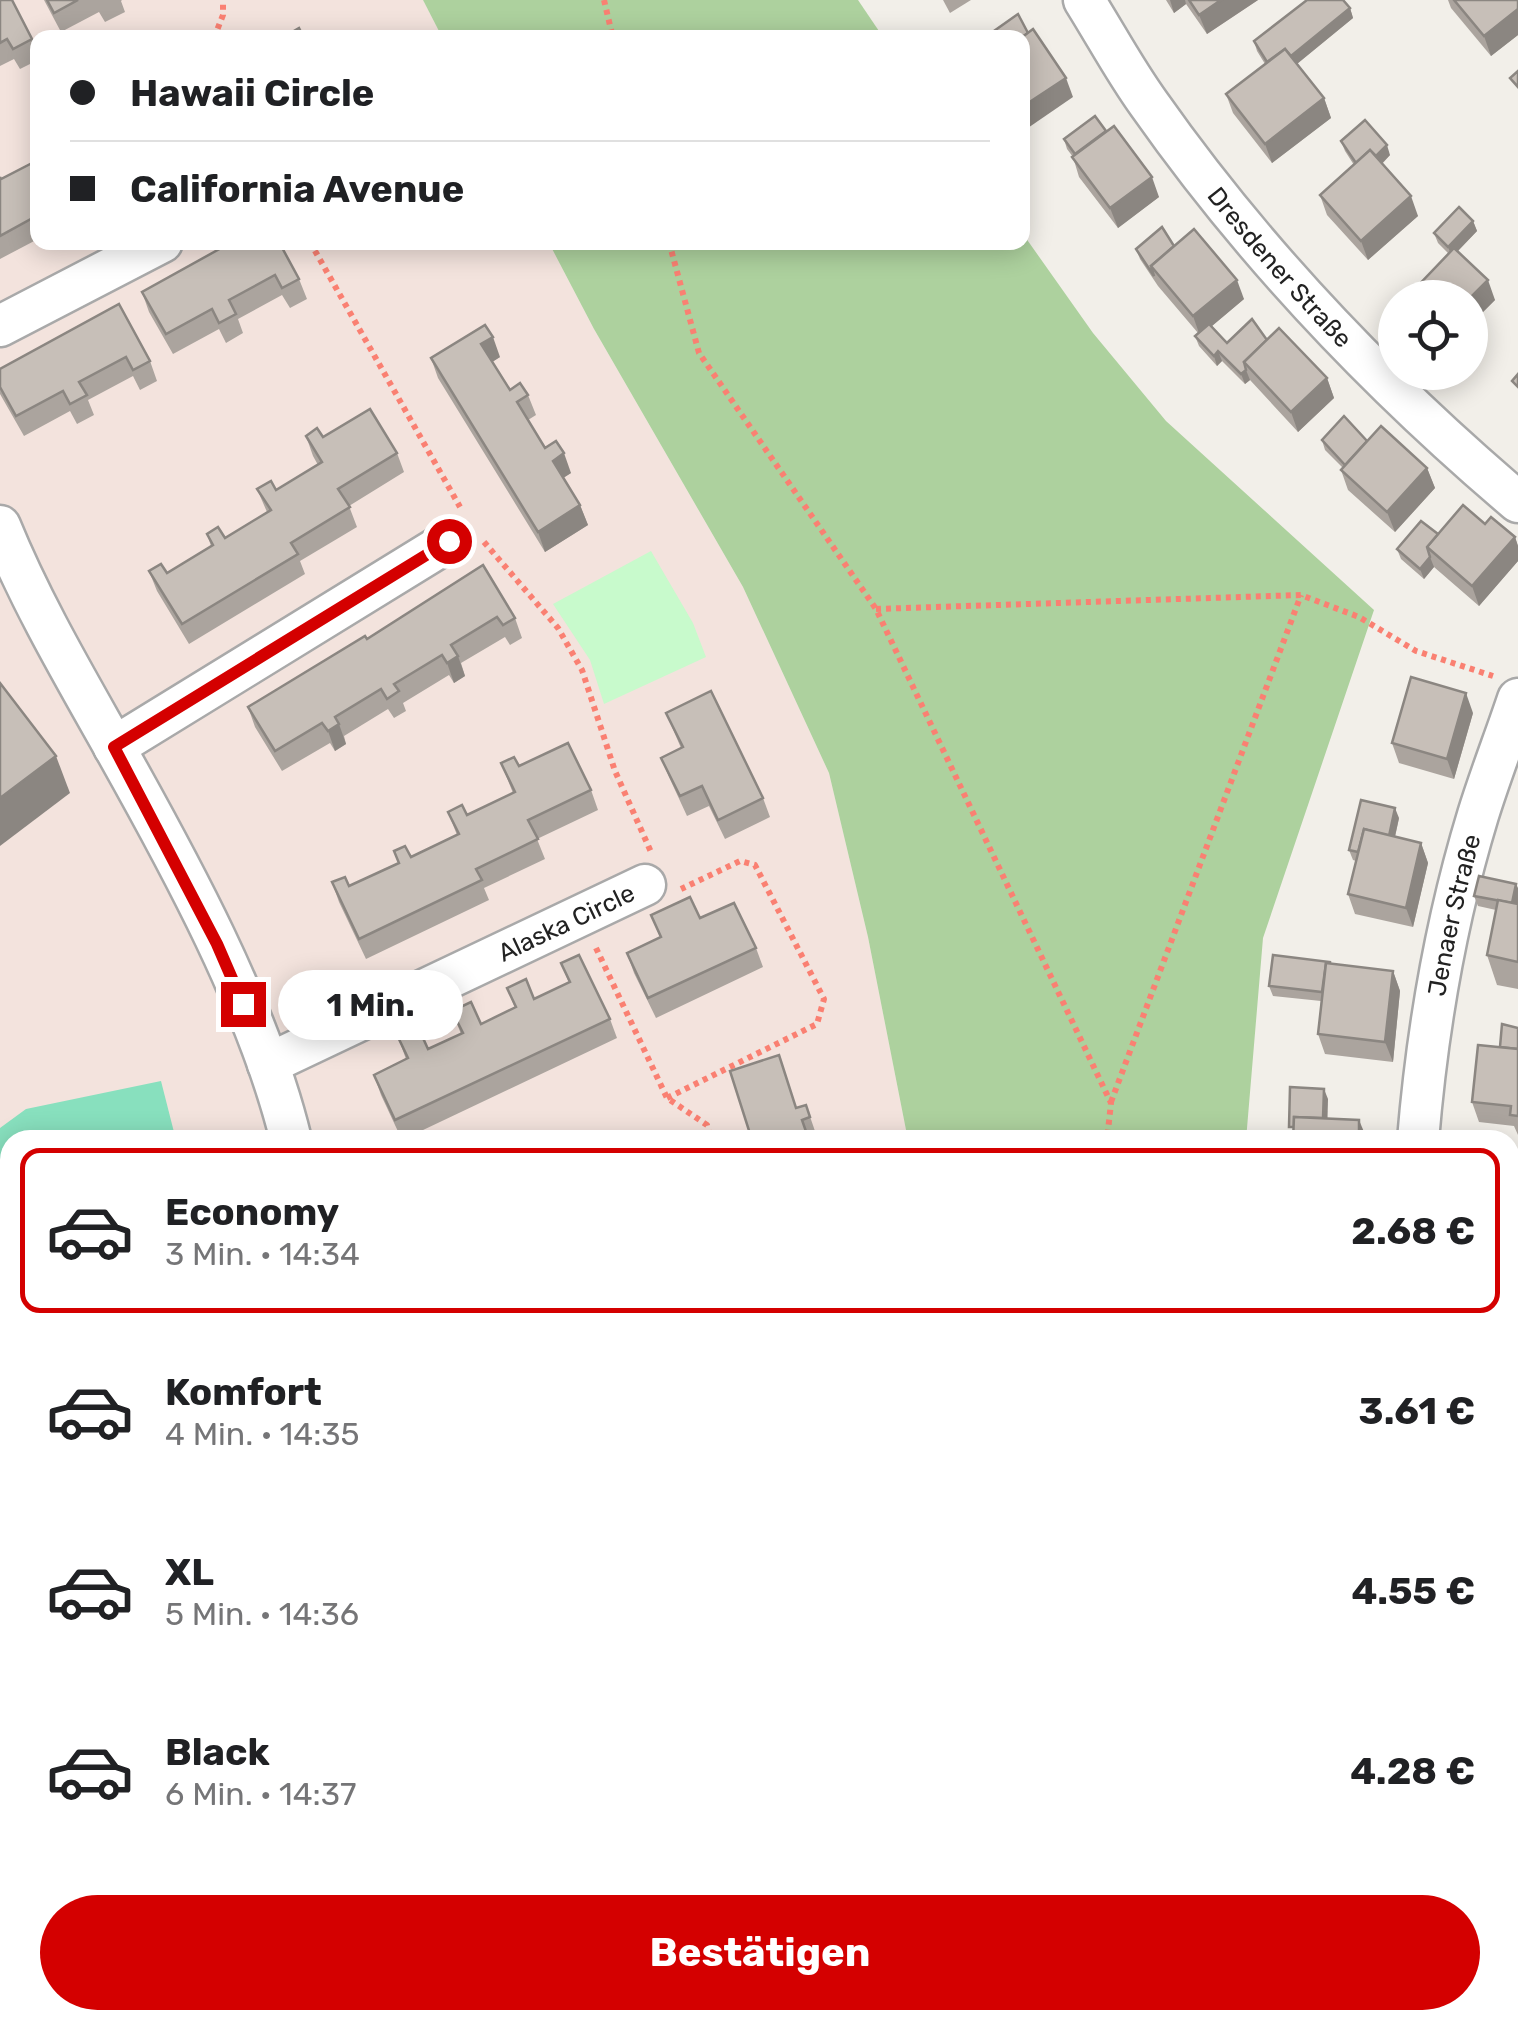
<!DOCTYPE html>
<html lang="de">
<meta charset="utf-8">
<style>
:root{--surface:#fff;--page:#f2f2f2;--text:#202124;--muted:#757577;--line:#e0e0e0;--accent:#d40000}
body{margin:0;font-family:Rubik,sans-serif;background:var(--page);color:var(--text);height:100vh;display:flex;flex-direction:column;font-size:38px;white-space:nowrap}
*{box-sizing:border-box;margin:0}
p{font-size:32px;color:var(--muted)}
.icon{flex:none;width:55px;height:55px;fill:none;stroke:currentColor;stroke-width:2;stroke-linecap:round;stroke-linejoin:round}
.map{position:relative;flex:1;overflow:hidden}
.panel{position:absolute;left:0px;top:1130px;width:1520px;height:900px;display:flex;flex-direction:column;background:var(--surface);border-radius:30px 30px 0 0;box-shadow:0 5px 25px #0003}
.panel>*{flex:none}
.hud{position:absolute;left:30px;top:30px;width:1000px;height:220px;border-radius:20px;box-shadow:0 5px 25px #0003;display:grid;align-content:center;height:220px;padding:0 40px;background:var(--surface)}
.buttons{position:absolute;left:1378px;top:280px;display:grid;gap:20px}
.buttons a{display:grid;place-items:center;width:110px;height:110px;border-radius:50%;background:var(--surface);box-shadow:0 5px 25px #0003;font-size:50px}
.end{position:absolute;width:45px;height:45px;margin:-22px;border:12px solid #d40000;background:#fff;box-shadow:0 0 0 5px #fff}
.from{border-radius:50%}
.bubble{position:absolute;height:70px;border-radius:35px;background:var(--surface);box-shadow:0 5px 25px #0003;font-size:32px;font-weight:700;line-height:70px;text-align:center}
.hud b{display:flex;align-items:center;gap:35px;height:95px;font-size:38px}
.hud b+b{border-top:2px solid var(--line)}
.hud i{width:25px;height:25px;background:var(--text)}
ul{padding:18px 0 0;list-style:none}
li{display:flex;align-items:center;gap:30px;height:165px;margin:0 20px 15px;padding:0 20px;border:5px solid transparent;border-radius:20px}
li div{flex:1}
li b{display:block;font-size:38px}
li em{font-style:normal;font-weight:700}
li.active{border-color:var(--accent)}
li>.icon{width:90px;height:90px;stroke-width:1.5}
.cta{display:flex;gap:20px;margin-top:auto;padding:20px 40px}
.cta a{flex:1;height:115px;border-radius:60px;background:var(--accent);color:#fff;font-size:40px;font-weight:700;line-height:115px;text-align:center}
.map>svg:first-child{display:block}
.military{fill:#f3e3dd}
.forest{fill:#add19e}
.park{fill:#c8facc}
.pitch{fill:#88e0be}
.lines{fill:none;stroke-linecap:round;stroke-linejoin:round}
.street-casing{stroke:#a9a9a9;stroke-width:45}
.path{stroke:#fa8072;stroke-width:6;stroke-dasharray:5 5;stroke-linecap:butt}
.street{stroke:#fff;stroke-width:40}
.wall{fill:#aba49e}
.shaded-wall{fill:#8b8681}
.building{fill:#c7bfb8;stroke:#8b8681;stroke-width:2.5}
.route{stroke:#d40000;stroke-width:12}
.labels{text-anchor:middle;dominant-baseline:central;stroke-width:8;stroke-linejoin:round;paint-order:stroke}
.street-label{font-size:25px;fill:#222;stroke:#fff}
</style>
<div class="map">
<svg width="1518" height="2030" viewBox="0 0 1518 2030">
<rect width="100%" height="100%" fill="#f2efe9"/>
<!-- military -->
<polygon class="military" points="0,0 423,0 442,37 38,38 38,242 549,243 594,329 743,587 829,773 868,937 908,1140 10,1140 10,2020 572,2020 557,2030 0,2030"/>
<!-- forest -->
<g class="forest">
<polygon points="423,0 858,0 883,37 442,37"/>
<polygon points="1023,234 1093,333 1166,421 1374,610 1263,938 1246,1140 908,1140 868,937 829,773 743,587 594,329 549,243 1022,242"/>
<polygon points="10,1565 10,1752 0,1729 0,1574"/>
<polygon points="572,2020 1060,2020 1057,2030 557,2030"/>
</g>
<!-- park -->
<polygon class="park" points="651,551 693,623 706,657 604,704 590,660 553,604"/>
<!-- pitch -->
<polygon class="pitch" points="161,1081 176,1140 10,1140 10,1455 0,1454 0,1128 26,1109"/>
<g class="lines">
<defs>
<g id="street">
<path id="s1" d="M1084,0C1106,35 1125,71 1149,104C1253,252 1380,385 1518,502"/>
<polyline points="0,326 162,242"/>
<path d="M0,526C31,602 72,672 112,743C179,862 259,1008 291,1140"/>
<polyline points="114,747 449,541"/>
<path id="s2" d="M268,1064L645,885"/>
<path id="s3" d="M1418,1140C1427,1031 1446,920 1478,815C1490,776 1505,738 1518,699"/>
<polyline points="0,1837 10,1871"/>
<polyline points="1510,1971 1518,1969"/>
<polyline points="41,2020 48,2030"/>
<polyline points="121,2030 129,2020"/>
<polyline points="1261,2030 1304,2020"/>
<polyline points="1335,2030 1339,2020"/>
</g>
</defs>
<!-- street casing -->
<use href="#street" class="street-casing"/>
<!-- path -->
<g class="path">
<polyline points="604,0 613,38"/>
<polyline points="214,38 223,15 223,0"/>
<polyline points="310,242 460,507"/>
<polyline points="669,242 699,353 876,609 1111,1103 1107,1140"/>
<polyline points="484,542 558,628 582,670 615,771 651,852"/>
<polyline points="876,609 1301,595 1359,617 1416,651 1493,676"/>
<polyline points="596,948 667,1098 707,1125 711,1140"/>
<polyline points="667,1098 817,1024 824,999 755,865 740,861 681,889"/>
<polyline points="1111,1102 1301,595"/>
<polyline points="1510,1759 1518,1758"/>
<polyline points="1066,2020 1070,2030"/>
<polyline points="929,2030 938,2020"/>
<polyline points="982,2030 986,2020"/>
</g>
<!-- street -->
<use href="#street" class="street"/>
</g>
<!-- wall -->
<g class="wall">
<polygon points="0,0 32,39 38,52 38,60 20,69 14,59 0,66"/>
<polygon points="44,0 122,0 121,1 125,12 105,22 99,12 61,32"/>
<polygon points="943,0 971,0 950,13"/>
<polygon points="1166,0 1258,0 1207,34 1186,4 1174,13"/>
<polygon points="1448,0 1518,0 1518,35 1491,56 1451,8"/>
<polygon points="1350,8 1353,18 1297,64 1324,98 1331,118 1272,163 1233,113 1226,94 1265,64 1257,51 1254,41"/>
<polygon points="1106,132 1159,197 1118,228 1079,177 1073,157 1067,149 1064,139"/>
<polygon points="1341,141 1390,155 1382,164 1418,216 1368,260 1327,215 1320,195 1354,165 1345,151"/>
<polygon points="38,159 38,239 0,259 0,177 1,179"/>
<polygon points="1473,221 1477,231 1458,251 1495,300 1470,325 1470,298 1414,298 1412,292 1449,254 1438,243 1434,233"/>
<polygon points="232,242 299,279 307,299 290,308 282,295 238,319 243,333 226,343 219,329 173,354 149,312 142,292"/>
<polygon points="1174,246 1244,299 1212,326 1227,343 1267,340 1327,378 1334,398 1298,432 1250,380 1245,384 1222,361 1217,366 1199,346 1195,336 1198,333 1158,286 1140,259 1136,249"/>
<polygon points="119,304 150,361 157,381 140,390 133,376 88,400 94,415 77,424 70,411 24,436 0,394 0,369"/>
<polygon points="500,357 492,362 510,390 528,395 536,415 528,420 545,448 571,473 563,478 580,505 588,525 545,552 438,378 431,358"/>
<polygon points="306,436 323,437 397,453 404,472 349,506 357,527 300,561 305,574 189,644 157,591 149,571 167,573 211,546 207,534 225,538 267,512 257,489 276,490 318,465 313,456"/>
<polygon points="1322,440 1367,441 1427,468 1435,488 1395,532 1348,490 1341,470 1343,468 1325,450"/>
<polygon points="1485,524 1515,537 1518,546 1518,561 1479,606 1434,567 1424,579 1401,559 1397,549 1438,534"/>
<polygon points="483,565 515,618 522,638 510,645 505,637 461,663 465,676 454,683 449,675 403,703 406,711 394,718 388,709 344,736 346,744 335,751 330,743 282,771 255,727 248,707 367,639"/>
<polygon points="666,713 763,798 770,817 725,839 709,806 687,816 669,777 661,758 681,748"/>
<polygon points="1473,713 1454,779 1399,763 1392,743"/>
<polygon points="501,763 519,766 591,790 598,810 537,839 545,859 484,888 489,900 366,959 339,902 332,882 349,886 457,835 448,812 467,815 513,793"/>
<polygon points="1399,818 1395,837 1421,843 1428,863 1413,927 1355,914 1348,894 1356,861 1353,860 1349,850"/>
<polygon points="1518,888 1518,989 1497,985 1487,955 1496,910 1478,906 1474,896"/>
<polygon points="651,915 700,918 756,948 763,967 656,1018 634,973 627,953 660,937"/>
<polygon points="561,963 610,1019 617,1038 402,1140 381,1095 374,1075 406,1059 398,1037 428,1049 461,1034 452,1011 481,1024 515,1008 507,988 534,999 569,983"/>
<polygon points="1331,964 1393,971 1400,991 1393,1062 1325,1054 1318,1034 1321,1001 1273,996 1269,986"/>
<polygon points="1518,1028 1518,1135 1514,1126 1479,1122 1472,1102 1500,1047"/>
<polygon points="806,1105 817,1137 809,1140 797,1108"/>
<rect x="1510" y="1189" width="8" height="81"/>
<polygon points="1510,1313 1518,1314 1518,1420 1510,1419"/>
<polygon points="1510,1480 1518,1481 1518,1546 1510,1545"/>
<polygon points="1518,1800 1518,1897 1510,1899 1510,1802"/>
</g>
<!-- shaded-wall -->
<g class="shaded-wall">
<polygon points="1170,0 1185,0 1186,4 1174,13"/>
<polygon points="1221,0 1258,0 1207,34 1199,15"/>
<polygon points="1350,8 1353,18 1276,81 1272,71"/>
<polygon points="1518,9 1518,35 1491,56 1484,36"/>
<polygon points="1066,78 1073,97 1022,132 1022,107"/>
<polygon points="1324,98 1331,118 1272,163 1265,144"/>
<polygon points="1387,145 1390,155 1365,181 1361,171"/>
<polygon points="1152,177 1159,197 1118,228 1110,208"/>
<polygon points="1411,196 1418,216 1368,260 1361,241"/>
<polygon points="1473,221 1477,231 1452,257 1448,247"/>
<polygon points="1237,280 1244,299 1200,336 1193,316"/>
<polygon points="1488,280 1495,300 1470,325 1470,298"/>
<polygon points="493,337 500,357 489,364 481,344"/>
<polygon points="1218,351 1222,361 1217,366 1214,356"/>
<polygon points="1246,370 1250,380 1245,384 1241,374"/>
<polygon points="1327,378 1334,398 1298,432 1291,412"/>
<polygon points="564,453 571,473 560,480 553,461"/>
<polygon points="1427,468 1435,488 1395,532 1387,512"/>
<polygon points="580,505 588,525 545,552 538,532"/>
<polygon points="1515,537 1518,546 1518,561 1479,606 1472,586"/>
<polygon points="1430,557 1434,567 1424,579 1420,569"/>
<polygon points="458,656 465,676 454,683 447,663"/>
<polygon points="1466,693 1473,713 1454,779 1447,759"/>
<polygon points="339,724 346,744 335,751 328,731"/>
<polygon points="56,756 70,793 0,846 0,798"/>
<polygon points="1395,808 1399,818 1391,854 1387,844"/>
<polygon points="1421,843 1428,863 1413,927 1406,908"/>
<polygon points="1516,884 1518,888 1518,904 1512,904"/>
<polygon points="1393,971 1400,991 1393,1062 1385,1042"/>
<polygon points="1324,1089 1328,1099 1327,1138 1323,1128"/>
<polygon points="1359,1120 1367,1139 1367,1140 1359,1140"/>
<polygon points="1516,1340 1518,1345 1518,1412 1514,1400"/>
</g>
<!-- building -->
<g class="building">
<polygon points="0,0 12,0 32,39 13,49 7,39 0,43"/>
<polygon points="47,0 78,0 54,13"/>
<polygon points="1189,0 1221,0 1199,15"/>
<polygon points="1307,0 1343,0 1350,8 1291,56 1285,49 1267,62 1254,41"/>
<polygon points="1454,0 1518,0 1518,9 1484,36"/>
<polygon points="1018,14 1028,33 1021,38 997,38 994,31"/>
<polygon points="299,28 304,38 282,38"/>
<polygon points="1033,29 1066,78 1022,107 1022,38 1021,38"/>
<polygon points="1285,49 1324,98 1265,144 1226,94"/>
<polygon points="1518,71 1518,87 1510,78"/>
<polygon points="1095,116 1106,131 1075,154 1064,139"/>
<polygon points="1365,120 1387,145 1376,156 1370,150 1356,163 1341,141"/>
<polygon points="1114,126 1152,177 1110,208 1072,157"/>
<polygon points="1370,150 1411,196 1361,241 1320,195"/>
<polygon points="38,160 38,215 0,236 0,177 1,179"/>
<polygon points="1459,207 1473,221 1448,247 1434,233"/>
<polygon points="1162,227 1174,246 1151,266 1154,276 1136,249"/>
<polygon points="1194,229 1237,280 1193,316 1151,266"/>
<polygon points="232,242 279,242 299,279 282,288 275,275 229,300 236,314 219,323 212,309 166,334 142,292"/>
<polygon points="1454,248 1488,280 1470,298 1418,298 1412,292"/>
<polygon points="119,304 150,361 133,370 126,357 79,382 87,395 70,404 63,391 16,416 0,387 0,369"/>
<polygon points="1252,319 1267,340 1244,362 1246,370 1241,374 1218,351 1214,356 1195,336 1209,324 1227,343"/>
<polygon points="485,325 493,337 481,344 510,390 520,383 528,395 517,402 545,448 556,441 564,453 553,461 580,505 538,532 431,358"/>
<polygon points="1279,328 1327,378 1291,412 1244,362"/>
<polygon points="1518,374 1518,387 1512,381"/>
<polygon points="370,409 397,453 338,489 350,507 291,543 298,554 182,624 149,571 161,564 167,573 213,545 207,534 218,527 225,538 271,510 257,489 271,481 276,490 322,462 306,436 317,428 323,437"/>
<polygon points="1344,416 1367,441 1345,465 1322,440"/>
<polygon points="1381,426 1427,468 1387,512 1341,470"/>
<polygon points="1463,505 1485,524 1491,517 1515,537 1472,586 1427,547"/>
<polygon points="1421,521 1438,534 1427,547 1430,557 1420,569 1397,549"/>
<polygon points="483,565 515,618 503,625 497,617 451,645 458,656 447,663 442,655 394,684 399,691 387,699 381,689 335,717 339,724 328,731 322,723 275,751 248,707 365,636 367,639"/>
<polygon points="1411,677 1466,693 1447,759 1392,743"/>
<polygon points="0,683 56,756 0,798"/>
<polygon points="711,691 763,798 718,820 702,786 680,796 661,758 683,747 666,713"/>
<polygon points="568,743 591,790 528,820 538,839 476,869 482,880 359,939 332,882 345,877 349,886 399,863 394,851 405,846 411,857 459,834 448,812 462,805 467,815 515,792 501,763 514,757 519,766"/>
<polygon points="1361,800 1395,808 1389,836 1364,829 1358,852 1349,850"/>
<polygon points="1364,829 1421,843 1406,908 1348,894"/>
<polygon points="1479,876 1516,884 1512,903 1474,896"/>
<polygon points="690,897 700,918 734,903 756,948 648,998 627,953 661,937 651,915"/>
<polygon points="1498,900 1518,904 1518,962 1487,955"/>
<polygon points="579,955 610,1019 395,1120 374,1075 408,1058 398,1037 418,1027 428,1049 463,1033 452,1011 471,1002 481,1024 516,1007 507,988 526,979 534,999 570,982 561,963"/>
<polygon points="1273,955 1330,962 1330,964 1326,963 1322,992 1269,986"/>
<polygon points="1326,963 1393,971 1385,1042 1318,1034"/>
<polygon points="1502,1024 1518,1028 1518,1049 1500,1047"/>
<polygon points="1478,1045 1518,1049 1518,1116 1510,1115 1511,1106 1472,1102"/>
<polygon points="779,1055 796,1108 806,1105 810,1117 802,1120 809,1140 752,1140 730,1071"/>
<polygon points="1290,1087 1324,1089 1323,1118 1294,1117 1294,1127 1289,1127"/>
<polygon points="1294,1117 1359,1120 1359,1140 1293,1140"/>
<polygon points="1438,1132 1479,1133 1479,1140 1437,1140"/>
<polygon points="1510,1189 1518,1189 1518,1251 1510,1250"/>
<polygon points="1510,1313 1518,1314 1518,1343 1516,1342 1516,1340 1510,1340"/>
<polygon points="1510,1340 1516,1340 1514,1400 1510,1400"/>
<polygon points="1510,1480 1518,1481 1518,1526 1510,1526"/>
<polygon points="1518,1800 1518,1866 1510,1868 1510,1802"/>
<polygon points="159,2020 189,2028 188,2030 156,2030"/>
</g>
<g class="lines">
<!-- route -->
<polyline class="route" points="243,1004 217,944 114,747 449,541"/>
</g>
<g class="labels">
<!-- street labels -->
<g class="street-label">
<text stroke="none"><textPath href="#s1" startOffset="332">Dresdener Straße</textPath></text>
<text stroke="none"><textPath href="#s3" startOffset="228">Jenaer Straße</textPath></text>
<text stroke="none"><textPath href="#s2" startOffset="330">Alaska Circle</textPath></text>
</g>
</g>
</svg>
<div class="buttons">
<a><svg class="icon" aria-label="locate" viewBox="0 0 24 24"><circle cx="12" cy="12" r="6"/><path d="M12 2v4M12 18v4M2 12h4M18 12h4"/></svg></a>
</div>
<i class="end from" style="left:449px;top:541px"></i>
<i class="end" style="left:243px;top:1004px"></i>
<div class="bubble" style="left:278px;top:970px;width:185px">1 Min.</div>
<div class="hud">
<b><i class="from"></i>Hawaii Circle</b>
<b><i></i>California Avenue</b>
</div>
<section class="panel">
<ul>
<li class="active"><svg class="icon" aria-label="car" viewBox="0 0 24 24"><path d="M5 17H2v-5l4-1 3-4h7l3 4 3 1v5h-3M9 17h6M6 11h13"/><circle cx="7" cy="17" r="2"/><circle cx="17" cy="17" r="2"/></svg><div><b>Economy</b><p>3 Min. · 14:34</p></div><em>2.68 €</em></li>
<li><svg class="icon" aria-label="car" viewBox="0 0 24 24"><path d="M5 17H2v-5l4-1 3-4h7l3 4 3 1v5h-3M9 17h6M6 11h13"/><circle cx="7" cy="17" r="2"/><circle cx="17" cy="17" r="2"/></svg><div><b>Komfort</b><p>4 Min. · 14:35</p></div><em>3.61 €</em></li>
<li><svg class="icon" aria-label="car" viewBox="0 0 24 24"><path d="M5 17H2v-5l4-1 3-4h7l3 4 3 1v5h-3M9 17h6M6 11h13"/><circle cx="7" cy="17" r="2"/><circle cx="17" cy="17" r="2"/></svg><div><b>XL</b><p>5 Min. · 14:36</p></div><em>4.55 €</em></li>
<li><svg class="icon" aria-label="car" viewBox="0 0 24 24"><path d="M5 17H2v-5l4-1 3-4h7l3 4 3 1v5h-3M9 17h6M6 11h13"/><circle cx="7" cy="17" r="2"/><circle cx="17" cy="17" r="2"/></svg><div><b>Black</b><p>6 Min. · 14:37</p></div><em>4.28 €</em></li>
</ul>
<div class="cta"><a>Bestätigen</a></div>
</section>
</div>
